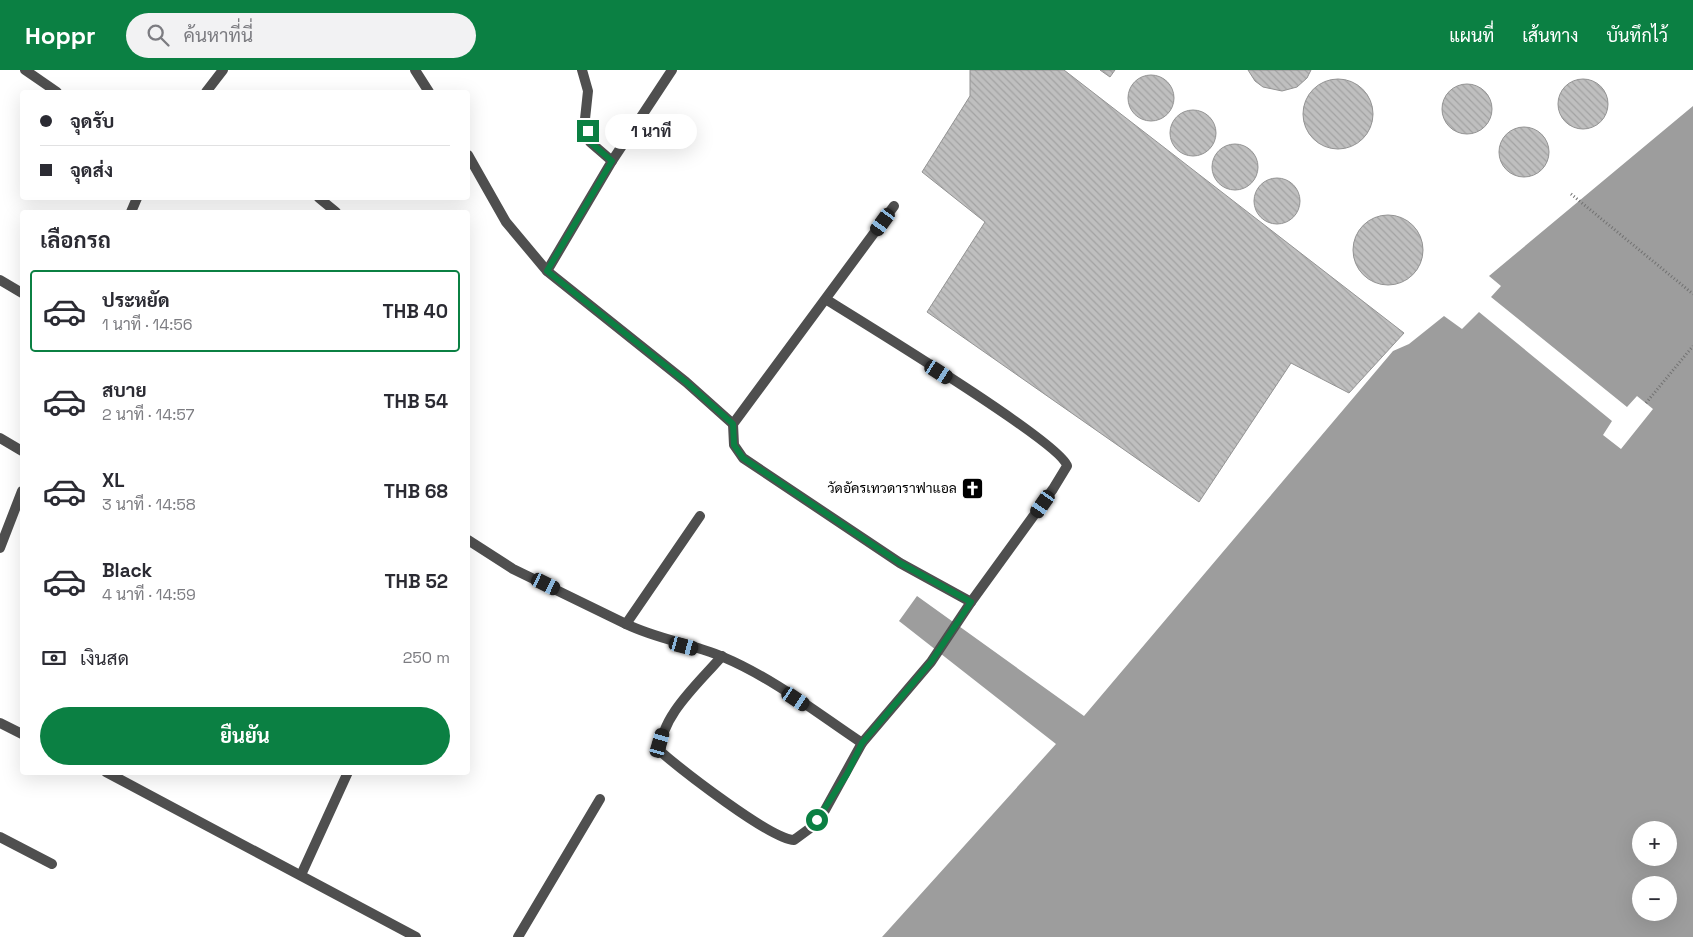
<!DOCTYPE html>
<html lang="th">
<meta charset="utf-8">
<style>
:root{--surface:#fff;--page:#f2f2f3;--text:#2b2b33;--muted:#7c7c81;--line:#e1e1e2;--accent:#0b8043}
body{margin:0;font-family:"Space Grotesk",Sarabun,sans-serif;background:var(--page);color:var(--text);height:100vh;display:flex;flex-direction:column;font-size:19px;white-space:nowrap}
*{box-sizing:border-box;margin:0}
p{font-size:16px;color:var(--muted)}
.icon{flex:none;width:28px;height:28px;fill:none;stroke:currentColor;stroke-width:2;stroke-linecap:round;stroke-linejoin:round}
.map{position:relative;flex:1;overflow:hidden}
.sheet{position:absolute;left:20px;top:140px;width:450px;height:565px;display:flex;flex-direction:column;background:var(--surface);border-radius:5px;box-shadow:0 5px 20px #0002}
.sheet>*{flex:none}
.banner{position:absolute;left:20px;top:20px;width:450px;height:110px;border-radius:5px;box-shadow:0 5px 20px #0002;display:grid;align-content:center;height:110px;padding:0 20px;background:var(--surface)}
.tools{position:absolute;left:1632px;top:751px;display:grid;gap:10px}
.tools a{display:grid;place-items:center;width:45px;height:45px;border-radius:50%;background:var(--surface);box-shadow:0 5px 20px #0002;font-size:25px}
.end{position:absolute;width:22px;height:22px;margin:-11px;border:6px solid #0b8043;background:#fff;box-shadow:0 0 0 2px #fff}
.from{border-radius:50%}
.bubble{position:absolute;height:35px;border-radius:18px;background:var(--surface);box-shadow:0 5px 20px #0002;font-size:16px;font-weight:700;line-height:35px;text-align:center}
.car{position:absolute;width:15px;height:30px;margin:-15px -8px;border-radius:6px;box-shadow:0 0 4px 1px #0007;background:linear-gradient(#222 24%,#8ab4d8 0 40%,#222 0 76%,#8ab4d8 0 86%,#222 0)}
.banner b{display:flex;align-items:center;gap:18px;height:48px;font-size:19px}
.banner b+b{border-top:1px solid var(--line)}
.banner i{width:12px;height:12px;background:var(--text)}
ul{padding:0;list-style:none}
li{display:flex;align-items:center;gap:15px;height:82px;margin:0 10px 8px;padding:0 10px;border:2px solid transparent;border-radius:5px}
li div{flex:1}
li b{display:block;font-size:19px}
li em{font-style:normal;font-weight:700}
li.on{border-color:var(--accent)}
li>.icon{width:45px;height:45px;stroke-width:1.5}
h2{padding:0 20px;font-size:22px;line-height:60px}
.pay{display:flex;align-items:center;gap:12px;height:55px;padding:0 20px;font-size:19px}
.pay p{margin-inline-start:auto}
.action{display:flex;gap:10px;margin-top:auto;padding:10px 20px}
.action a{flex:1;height:58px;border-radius:30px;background:var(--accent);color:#fff;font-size:20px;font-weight:700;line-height:58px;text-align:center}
header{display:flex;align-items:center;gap:30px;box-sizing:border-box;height:70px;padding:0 25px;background:var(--accent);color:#fff}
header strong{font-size:24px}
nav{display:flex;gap:28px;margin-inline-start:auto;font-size:18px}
.search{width:350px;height:45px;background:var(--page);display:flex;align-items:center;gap:12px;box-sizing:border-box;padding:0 18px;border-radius:28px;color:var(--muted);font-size:19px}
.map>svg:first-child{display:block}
.water{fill:#9d9d9d;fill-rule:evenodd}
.building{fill:url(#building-back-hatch);stroke:#939393}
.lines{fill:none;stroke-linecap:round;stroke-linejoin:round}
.path{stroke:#717171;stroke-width:3;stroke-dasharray:1 2.5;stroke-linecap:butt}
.service{stroke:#4f4f4f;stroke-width:10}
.minor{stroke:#4f4f4f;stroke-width:10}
.tertiary{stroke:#4f4f4f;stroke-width:10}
.route{stroke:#0b8043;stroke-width:6}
.labels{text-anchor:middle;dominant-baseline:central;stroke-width:4;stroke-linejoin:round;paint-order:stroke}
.poi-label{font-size:14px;fill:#000;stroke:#fff;text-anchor:end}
</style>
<header>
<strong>Hoppr</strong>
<div class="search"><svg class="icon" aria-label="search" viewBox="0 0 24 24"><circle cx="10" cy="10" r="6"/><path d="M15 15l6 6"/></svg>ค้นหาที่นี่</div>
<nav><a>แผนที่</a><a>เส้นทาง</a><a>บันทึกไว้</a></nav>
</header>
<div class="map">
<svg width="1693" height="867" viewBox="0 0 1693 867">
<defs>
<pattern id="building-back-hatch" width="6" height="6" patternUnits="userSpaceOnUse" patternTransform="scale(1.25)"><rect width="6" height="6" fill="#bfbfbf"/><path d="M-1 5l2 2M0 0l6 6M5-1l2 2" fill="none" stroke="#a2a2a2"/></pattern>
</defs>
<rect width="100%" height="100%" fill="#fff"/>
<!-- water -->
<path class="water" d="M1693,36V867H882L1056,674L899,551L917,526L1084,646L1393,281L1409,274L1444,246L1462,259L1479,242L1612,351L1603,365L1621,379L1653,339L1637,326L1627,337L1491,227L1501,216L1489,206ZM1641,760H1669V788H1641ZM1641,815H1669V842H1641Z"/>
<!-- building -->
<g class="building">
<polygon points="970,0 1064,0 1404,263 1349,323 1291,293 1199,432 927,242 985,152 922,102 970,26"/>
<polygon points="1100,0 1115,0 1110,7"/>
<polygon points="1248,0 1311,0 1307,8 1297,17 1282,21 1263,17 1255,11"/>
<circle cx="1151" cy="28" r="23"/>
<circle cx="1338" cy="44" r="35"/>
<circle cx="1583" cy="34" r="25"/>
<circle cx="1467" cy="39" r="25"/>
<circle cx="1193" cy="63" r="23"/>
<circle cx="1524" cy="82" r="25"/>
<circle cx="1235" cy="97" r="23"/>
<circle cx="1277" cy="131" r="23"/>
<circle cx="1388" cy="180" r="35"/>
</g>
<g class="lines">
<!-- path -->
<g class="path">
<polyline points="1571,124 1693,224"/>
<polyline points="1646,333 1693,276"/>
</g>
<!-- service -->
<g class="service">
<polyline points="415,0 429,22"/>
<polyline points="468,85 506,152 547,201 686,312 733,354"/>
<polyline points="612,91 672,0"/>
<polyline points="894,136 733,354 734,375 743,388 900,493 971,532"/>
<polyline points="547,201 612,91 590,72 585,49 588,21 582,0"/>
<path d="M626,554C659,570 691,573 723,587C773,608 817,643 862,673"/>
<path d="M722,586C701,611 658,648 661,682C682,700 770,769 794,770L809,759L825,740L862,673L931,592L971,532L1053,419L1067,396C1063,374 859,250 827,230"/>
</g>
<!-- minor -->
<g class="minor">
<polyline points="319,128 336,142"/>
<polyline points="0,210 22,223"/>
<polyline points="0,368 22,381"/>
<polyline points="468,470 513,499 626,554 700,446"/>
<polyline points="0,653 22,664"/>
<polyline points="106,702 416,867"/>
<polyline points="0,767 52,794"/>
<polyline points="301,805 348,702"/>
<polyline points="518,867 600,729"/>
</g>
<!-- tertiary -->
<g class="tertiary">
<polyline points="25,0 57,22"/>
<polyline points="206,22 223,0"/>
<polyline points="131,142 137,128"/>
<polyline points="0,478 22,421"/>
</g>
</g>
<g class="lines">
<!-- route -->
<polyline class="route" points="588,61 590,72 612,91 547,201 686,312 733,354 734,375 743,388 900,493 971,532 931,592 862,673 847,704 817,750"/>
</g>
<!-- icons -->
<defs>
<symbol id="church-square" viewBox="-11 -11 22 22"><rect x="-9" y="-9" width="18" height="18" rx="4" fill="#000" stroke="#fff"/><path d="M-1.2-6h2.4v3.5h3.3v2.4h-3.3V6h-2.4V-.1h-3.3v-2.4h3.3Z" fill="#fff"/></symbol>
</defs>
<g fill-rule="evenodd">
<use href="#church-square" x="960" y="406" width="25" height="25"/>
</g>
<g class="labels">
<!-- poi labels -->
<g class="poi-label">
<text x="957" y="418">วัดอัครเทวดาราฟาแอล</text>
</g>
</g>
</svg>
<div class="tools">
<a>+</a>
<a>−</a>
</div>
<i class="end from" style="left:817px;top:750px"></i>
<i class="end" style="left:588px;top:61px"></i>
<div class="bubble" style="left:605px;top:44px;width:92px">1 นาที</div>
<i class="car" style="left:883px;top:152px;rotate:216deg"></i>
<i class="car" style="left:939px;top:302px;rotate:123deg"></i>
<i class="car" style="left:1043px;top:434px;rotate:215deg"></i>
<i class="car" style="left:546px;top:514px;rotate:116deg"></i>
<i class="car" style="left:684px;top:576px;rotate:105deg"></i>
<i class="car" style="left:796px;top:629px;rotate:124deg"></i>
<i class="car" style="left:660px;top:673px;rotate:16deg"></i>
<div class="banner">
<b><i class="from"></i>จุดรับ</b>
<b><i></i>จุดส่ง</b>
</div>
<section class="sheet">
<h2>เลือกรถ</h2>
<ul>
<li class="on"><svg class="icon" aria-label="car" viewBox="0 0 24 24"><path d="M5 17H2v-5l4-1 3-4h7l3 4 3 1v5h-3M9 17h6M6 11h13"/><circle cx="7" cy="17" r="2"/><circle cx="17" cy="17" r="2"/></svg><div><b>ประหยัด</b><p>1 นาที · 14:56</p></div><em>THB 40</em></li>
<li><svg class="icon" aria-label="car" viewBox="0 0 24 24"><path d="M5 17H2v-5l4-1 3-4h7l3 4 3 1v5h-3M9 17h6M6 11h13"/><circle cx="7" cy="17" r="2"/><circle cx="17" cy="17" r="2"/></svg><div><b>สบาย</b><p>2 นาที · 14:57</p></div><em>THB 54</em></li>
<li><svg class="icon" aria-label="car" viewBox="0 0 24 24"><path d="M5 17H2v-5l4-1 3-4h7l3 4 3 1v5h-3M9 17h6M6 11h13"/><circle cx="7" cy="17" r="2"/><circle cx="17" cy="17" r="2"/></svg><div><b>XL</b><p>3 นาที · 14:58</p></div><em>THB 68</em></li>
<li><svg class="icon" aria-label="car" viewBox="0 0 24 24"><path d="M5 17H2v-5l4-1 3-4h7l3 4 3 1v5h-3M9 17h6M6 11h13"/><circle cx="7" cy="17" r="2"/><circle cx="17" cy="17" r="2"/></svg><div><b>Black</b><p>4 นาที · 14:59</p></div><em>THB 52</em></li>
</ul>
<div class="pay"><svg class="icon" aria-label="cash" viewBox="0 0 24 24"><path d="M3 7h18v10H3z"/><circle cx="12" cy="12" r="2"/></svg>เงินสด<p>250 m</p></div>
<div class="action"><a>ยืนยัน</a></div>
</section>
</div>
